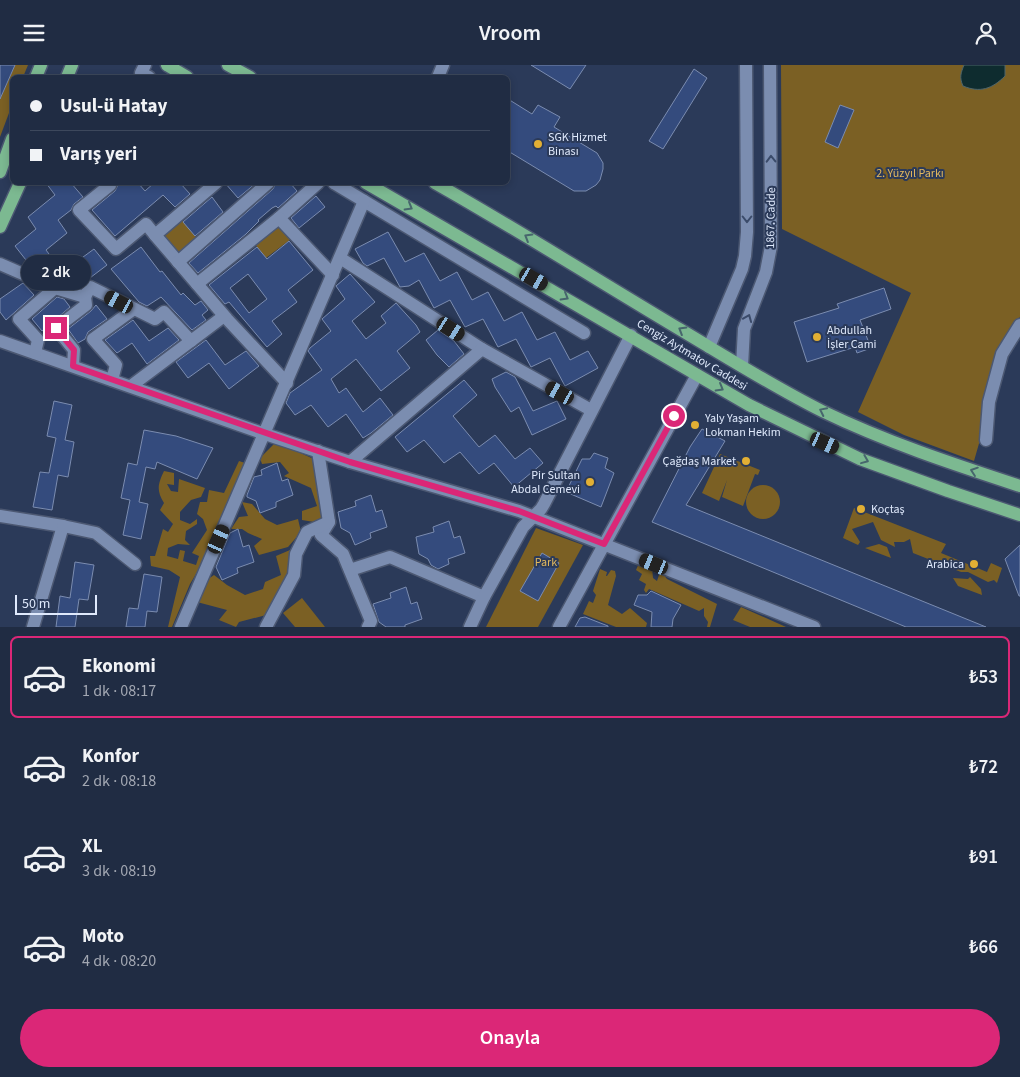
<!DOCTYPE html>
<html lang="tr">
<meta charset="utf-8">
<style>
:root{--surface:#202c43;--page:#2d384e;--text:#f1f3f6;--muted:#a2a7b2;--line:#3d485c;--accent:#db2777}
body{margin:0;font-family:"Source Sans 3",sans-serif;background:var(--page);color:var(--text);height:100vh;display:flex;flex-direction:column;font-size:19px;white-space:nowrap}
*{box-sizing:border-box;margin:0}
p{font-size:16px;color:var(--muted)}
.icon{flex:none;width:28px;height:28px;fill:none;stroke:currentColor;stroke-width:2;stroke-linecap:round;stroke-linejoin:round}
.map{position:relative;height:562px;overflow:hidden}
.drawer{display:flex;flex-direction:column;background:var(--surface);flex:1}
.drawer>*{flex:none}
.guide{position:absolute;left:10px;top:10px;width:500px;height:110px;border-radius:8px;box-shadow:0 2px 8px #0003,0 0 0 1px var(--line);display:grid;align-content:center;height:110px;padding:0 20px;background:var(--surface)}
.scale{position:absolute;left:15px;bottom:12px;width:82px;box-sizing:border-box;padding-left:5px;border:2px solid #dfe9fc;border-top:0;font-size:14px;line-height:18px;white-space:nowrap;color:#dfe9fc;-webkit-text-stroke:4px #2b3a59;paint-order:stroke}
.end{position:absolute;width:22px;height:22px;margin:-11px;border:6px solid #db2777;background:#fff;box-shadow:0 0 0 2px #fff}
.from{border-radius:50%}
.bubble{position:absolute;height:35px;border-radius:18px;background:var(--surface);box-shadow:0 2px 8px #0003,0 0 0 1px var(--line);font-size:16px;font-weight:600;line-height:35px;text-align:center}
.car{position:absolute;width:15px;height:30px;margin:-15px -8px;border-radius:6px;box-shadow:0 0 4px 1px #0007;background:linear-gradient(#222 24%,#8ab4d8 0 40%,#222 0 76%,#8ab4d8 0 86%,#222 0)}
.guide b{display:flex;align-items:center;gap:18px;height:48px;font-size:19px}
.guide b+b{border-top:1px solid var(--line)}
.guide i{width:12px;height:12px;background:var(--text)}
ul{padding:9px 0 0;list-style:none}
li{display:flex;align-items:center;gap:15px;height:82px;margin:0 10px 8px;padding:0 10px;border:2px solid transparent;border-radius:8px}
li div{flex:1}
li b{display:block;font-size:19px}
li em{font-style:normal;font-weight:600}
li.on{border-color:var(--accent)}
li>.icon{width:45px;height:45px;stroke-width:1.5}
.cta{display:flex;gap:10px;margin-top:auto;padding:10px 20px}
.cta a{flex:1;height:58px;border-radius:30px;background:var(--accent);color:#fff;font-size:20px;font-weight:600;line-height:58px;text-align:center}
header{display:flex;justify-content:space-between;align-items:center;height:65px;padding:0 20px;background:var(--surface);font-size:22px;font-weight:600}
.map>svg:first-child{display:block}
.green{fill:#7b6024}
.water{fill:#0e2c2f;stroke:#4d656c}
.building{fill:#344b7d;stroke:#7b8cb0;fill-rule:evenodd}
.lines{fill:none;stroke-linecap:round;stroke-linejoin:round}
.minor-casing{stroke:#4c5872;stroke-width:15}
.major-casing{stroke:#4c5872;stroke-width:15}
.minor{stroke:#7b8db0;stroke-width:12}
.major{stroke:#7cb991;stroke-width:12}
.oneway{stroke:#3b4b6a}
.oneway2{stroke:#47666d}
.route{stroke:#db2777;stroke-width:6}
.poi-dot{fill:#e2af34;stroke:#2b3a59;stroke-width:2}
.labels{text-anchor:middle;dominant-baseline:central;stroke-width:4;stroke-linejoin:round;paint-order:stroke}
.poi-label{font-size:12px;fill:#dfe9fc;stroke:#2b3a59;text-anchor:start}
.park-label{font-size:12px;fill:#e2b85e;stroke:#2b3a59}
.street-label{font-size:12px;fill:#dfe9fc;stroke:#2b3a59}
</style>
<header><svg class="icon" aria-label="menu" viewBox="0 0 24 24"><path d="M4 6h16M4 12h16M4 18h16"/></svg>Vroom<svg class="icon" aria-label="person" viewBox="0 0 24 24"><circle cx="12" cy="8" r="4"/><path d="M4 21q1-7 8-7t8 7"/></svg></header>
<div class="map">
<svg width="1020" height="562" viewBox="0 0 1020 562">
<rect width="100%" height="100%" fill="#2b3a59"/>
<!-- green -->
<g class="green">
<polygon points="15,0 28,0 23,12 12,12 12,40 0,72 0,34"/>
<polygon points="781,0 1020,0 1020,252 1012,261 984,338 980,375 974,396 904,370 858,347 911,228 782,164"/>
<polygon points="178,150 200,177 178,197 155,170"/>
<polygon points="279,153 295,171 266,193 254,178"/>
<polygon points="276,377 316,395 324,453 314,457 302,455 302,446 317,441 311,423 284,411 289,408 280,397 262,399 260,393"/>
<polygon points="720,389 760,405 758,410 755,409 743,441 722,432 727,415 719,436 702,428"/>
<path d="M239,396L248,399L199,504L190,519L172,562H168L180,512L169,505L151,501L150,491H155L163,464L168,467L173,459L160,445L164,438C156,425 158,419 164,406L174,408V420L167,419L171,426L178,427L179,414L205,423L201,432L191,435L180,447V455L190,459L197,454V459L186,466L185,475L190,480L178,479L168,483L167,491L178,494L180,485L185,486L183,496L196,500L199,491L192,488L207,465L203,454L197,449L200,437H207L209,425L224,428Z"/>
<circle cx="763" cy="437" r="17"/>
<polygon points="242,437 252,439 265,454 277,460 298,454 301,467 288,482 259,490 254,481 262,474 248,468 242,464 231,464 239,452 248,451"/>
<polygon points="854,443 946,479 941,488 987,507 991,498 1002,503 997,518 994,515 988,517 968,507 961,507 913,488 910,474 904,477 894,477 895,482 881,475 873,457 852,464 860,477 858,480 843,473"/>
<polygon points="536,463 583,480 538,562 486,562"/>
<polygon points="879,479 887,482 891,493 865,483"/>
<polygon points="290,485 291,508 270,549 239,557 236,562 219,555 227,545 197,537 205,516 214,510 227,520 245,530 263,524 265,517 281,510 276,491"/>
<polygon points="640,496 652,502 653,513 657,516 659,510 663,509 667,514 717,539 710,562 707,562 708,557 704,551 704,543 699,546 649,524 646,528 644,525 646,519 639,515 642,509 636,505"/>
<polygon points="600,504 607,507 606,511 607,511 611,505 615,506 616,511 608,540 622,549 630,543 647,558 646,562 616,562 583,549 589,536 593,538 596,530 593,526"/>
<polygon points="970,512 981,524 982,530 958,521 953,513 968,514"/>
<polygon points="302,533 325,562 295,562 283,548"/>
<polygon points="741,542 786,562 750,562 733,555"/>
</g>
<!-- water -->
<path class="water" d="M964,0H1005V11C992,24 980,28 963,21C959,12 961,8 964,0Z"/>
<!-- building -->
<g class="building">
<polygon points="0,0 15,0 0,34"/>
<polygon points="531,0 586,0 570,24"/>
<polygon points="694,4 707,13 663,84 649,76"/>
<polygon points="508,34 532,49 538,40 560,52 554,62 597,88 603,98 603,104 600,115 596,120 586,126 574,126 508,86"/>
<polygon points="840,40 854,45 838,83 825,77"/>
<polygon points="46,118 71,118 83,132 74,139 71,145 58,155 67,168 46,185 55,197 41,208 33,204 15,181 36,164 28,152 55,130"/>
<polygon points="119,118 138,118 145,126 154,118 180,118 190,129 175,142 163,130 115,171 92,145 115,126"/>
<polygon points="225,118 256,118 238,133"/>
<polygon points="276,118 290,118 297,126 278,143 276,141 272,143 258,155 259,156 246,169 198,208 189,198 273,124"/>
<polygon points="316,131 325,142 299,163 291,153"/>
<polygon points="212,132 223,147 195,171 183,157"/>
<polygon points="388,167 405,197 424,188 440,216 457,207 472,235 488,227 504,256 522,247 537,275 555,267 570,295 588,286 598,303 565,321 550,293 531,302 516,274 498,282 483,254 465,262 450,235 434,243 419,215 409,221 400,222 384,193 367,201 363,198 355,184"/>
<path d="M289,176L313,205L288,225L297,237L272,256L282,269L267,282L229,237L225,239L209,220L257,182L267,194ZM248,209L267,234L249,248L230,223Z"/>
<polygon points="141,182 160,207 162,206 181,230 183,228 195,240 201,236 208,245 202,250 206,255 192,265 161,232 147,241 139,237 111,204"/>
<polygon points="94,184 107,200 78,222 75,221 64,206"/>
<polygon points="350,209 375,237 352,256 366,274 386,258 381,251 396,238 416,260 420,267 397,286 410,303 381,326 356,294 331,314 339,328 346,323 363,347 380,333 393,350 371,368 363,373 346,349 328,362 311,340 295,350 286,338 290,328 322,305 308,286 310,283 331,266 322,254 345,234 336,221"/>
<polygon points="23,218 34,230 6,255 0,247 0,234"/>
<polygon points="884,223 891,244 860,255 871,283 857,288 855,282 807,297 794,257 839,243 837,239"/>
<polygon points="57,232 64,234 70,242 42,266 32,254"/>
<polygon points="96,240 107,254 88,267 85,274 78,278 68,264 91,246"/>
<polygon points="133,255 149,276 168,263 179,275 147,299 132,278 117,288 105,275"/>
<polygon points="438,265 454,276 464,289 449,302 437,290 426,275"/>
<polygon points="206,275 225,300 246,286 259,301 229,324 209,298 188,313 176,297"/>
<polygon points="506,307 515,312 533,346 557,336 566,354 532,370 519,342 511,347 495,322 492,314"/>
<polygon points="464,315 477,330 453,351 479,382 495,370 515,394 530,383 543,398 514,422 494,398 479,409 460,387 444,398 424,375 407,387 395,372"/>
<polygon points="54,336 72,340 65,375 74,377 68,412 58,410 52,445 33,442 40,407 49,408 56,373 47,371"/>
<polygon points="702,364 725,376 686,440 986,562 906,562 652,457 690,382"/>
<polygon points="144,365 176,371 213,383 197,414 157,397 155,404 146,402 139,437 148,439 141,474 123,470 130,435 121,433 128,398 137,400"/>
<polygon points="594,388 608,393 605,403 614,408 601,442 566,427 582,394 590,394"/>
<polygon points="277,398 282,416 288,414 293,430 276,437 276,442 260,448 256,436 247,432 247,430 254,412 262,410 261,405"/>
<polygon points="371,430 376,447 382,445 387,462 370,468 371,473 355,480 350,468 341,463 338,447 356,441 355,436"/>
<polygon points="449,456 454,473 460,471 465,488 448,494 449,499 438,504 431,500 428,494 419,489 416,472 434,467 433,462"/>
<polygon points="238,464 243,482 249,480 254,497 237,503 238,508 222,515 216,502 230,468"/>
<polygon points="1020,480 1020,531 1019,531 1005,494"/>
<polygon points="542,488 559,498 538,536 520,526"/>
<polygon points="75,497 94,500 88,535 79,534 75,562 56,562 60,531 70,533"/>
<polygon points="144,509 162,512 157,547 147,546 145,562 126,562 129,543 138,544"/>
<polygon points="406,522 411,539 417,537 422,554 405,560 405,562 386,562 379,557 373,539 391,533 390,528"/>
<polygon points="651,526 681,540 673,554 672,562 651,562 652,547 634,540 638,530 647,530"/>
<polygon points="585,552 608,561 608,562 575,562 580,553"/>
</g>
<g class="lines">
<defs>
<g id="minor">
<polyline points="145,0 141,8 149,12"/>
<polyline points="438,12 443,0"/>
<polyline points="109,118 110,120 79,145 116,184 146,159 155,170"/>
<polyline points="216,118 155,170 227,254 287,318"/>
<polyline points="334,118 584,268"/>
<polyline points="279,153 318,118"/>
<polyline points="340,193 482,284"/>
<polyline points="178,197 268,118"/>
<polyline points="0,199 55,223 85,232 90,222 155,254 164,247 191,276 131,321"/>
<polyline points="197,219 279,153 333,210"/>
<polyline points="0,276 265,369 350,397 519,446 814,562"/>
<polyline points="191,276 224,251"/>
<polyline points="709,282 742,204 745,191 747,167 746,0"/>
<polyline points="35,288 38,275 19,254 55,223"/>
<polyline points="73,301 74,285 56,263 86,240 85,232"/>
<polyline points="742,301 744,264 766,207 771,181 770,0"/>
<polyline points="112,315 116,300 93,274 134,244"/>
<polyline points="986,375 989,337 1002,289 1020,260"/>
<polyline points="318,386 329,457 321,470 343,489 371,556 368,562"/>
<polyline points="350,397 482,284 591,345"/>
<polyline points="0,451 63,461 33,562"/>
<polyline points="63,461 96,468 135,499"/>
<polyline points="350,505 390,492 484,532"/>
<polyline points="181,562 364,136"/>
<polyline points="266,562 294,510 296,489 307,467 329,457"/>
<polyline points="470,562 484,532 523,462 541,444 544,439 631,270"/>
<polyline points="559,562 697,310"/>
</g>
<g id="major">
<polyline points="167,0 187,12"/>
<polyline points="228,0 250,12"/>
<polyline points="36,12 41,0"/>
<polyline points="67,12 72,0"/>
<polyline points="0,107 12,74"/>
<polyline points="366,118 749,340 860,394 948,426 1020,450"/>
<path d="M435,118C518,165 599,216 681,265C728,293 774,322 822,346C886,377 953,399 1020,421"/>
<polyline points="0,162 20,118"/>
</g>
</defs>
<!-- minor casing -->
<use href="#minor" class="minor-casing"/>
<!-- major casing -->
<use href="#major" class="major-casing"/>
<!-- minor -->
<use href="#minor" class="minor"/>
<!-- major -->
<use href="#major" class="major"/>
</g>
<!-- one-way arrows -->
<defs><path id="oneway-chevron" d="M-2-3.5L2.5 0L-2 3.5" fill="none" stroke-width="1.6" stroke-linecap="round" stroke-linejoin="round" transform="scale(1.25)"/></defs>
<g class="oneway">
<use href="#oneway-chevron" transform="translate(771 94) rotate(-91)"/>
<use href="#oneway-chevron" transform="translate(747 154) rotate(90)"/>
<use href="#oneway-chevron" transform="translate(748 253) rotate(-68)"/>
</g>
<g class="oneway2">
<use href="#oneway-chevron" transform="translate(409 142) rotate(30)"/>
<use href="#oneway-chevron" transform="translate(528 172) rotate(-149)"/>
<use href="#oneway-chevron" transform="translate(565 232) rotate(30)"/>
<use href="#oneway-chevron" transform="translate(682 265) rotate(-149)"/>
<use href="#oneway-chevron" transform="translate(720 323) rotate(30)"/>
<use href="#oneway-chevron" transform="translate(823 346) rotate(-154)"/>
<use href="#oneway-chevron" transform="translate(865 395) rotate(22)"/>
<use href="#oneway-chevron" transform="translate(974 406) rotate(-161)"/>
</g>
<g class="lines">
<!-- route -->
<polyline class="route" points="56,263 74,285 73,301 350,397 519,446 604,479 674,351"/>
</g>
<!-- markers -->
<g class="poi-dot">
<circle cx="538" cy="79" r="5"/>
<circle cx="817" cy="272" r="5"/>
<circle cx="695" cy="360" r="5"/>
<circle cx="746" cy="396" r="5"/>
<circle cx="590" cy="417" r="5"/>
<circle cx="861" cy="444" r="5"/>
<circle cx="974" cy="499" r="5"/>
</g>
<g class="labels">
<!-- poi labels -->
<g class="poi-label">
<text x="548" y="72">SGK Hizmet<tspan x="548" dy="14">Binası</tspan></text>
<text x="827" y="265">Abdullah<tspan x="827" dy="14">İşler Cami</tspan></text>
<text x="705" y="353">Yaly Yaşam<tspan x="705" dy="14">Lokman Hekim</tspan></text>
<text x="736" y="396" text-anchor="end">Çağdaş Market</text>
<text x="580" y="410" text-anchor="end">Pir Sultan<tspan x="580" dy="14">Abdal Cemevi</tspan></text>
<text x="871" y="444">Koçtaş</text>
<text x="964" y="499" text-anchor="end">Arabica</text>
</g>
<!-- park labels -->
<g class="park-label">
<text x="910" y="108">2. Yüzyıl Parkı</text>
<text x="546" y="497">Park</text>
</g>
<!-- street labels -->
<g class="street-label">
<text transform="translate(771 153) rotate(-89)">1867. Cadde</text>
<text transform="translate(692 290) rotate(31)">Cengiz Aytmatov Caddesi</text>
</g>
</g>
</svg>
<div class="scale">50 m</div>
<i class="end from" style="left:674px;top:351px"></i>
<i class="end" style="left:56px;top:263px"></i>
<div class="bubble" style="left:21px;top:190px;width:70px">2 dk</div>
<i class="car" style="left:534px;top:214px;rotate:120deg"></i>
<i class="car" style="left:119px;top:237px;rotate:298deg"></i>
<i class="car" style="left:451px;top:264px;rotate:123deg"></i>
<i class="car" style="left:560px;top:328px;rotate:299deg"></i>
<i class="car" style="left:825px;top:378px;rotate:114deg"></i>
<i class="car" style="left:219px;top:474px;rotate:24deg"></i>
<i class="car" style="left:654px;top:499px;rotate:292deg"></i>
<div class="guide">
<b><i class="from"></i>Usul-ü Hatay</b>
<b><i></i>Varış yeri</b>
</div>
</div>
<section class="drawer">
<ul>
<li class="on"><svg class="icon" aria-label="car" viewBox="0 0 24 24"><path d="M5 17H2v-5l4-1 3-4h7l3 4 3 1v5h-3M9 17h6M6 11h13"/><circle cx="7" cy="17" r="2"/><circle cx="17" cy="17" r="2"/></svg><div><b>Ekonomi</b><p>1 dk · 08:17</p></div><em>₺53</em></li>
<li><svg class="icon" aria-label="car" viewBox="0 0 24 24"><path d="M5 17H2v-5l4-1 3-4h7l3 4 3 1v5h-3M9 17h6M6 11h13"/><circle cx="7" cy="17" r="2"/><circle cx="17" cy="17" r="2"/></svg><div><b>Konfor</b><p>2 dk · 08:18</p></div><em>₺72</em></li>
<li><svg class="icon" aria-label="car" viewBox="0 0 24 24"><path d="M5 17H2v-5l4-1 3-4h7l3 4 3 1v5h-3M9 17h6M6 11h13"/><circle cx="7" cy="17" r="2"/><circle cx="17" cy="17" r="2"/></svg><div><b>XL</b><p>3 dk · 08:19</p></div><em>₺91</em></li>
<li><svg class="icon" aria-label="car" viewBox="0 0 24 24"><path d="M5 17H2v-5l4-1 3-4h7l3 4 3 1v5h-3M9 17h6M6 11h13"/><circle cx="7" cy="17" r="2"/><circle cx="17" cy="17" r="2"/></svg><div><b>Moto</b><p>4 dk · 08:20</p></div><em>₺66</em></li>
</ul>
<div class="cta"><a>Onayla</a></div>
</section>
